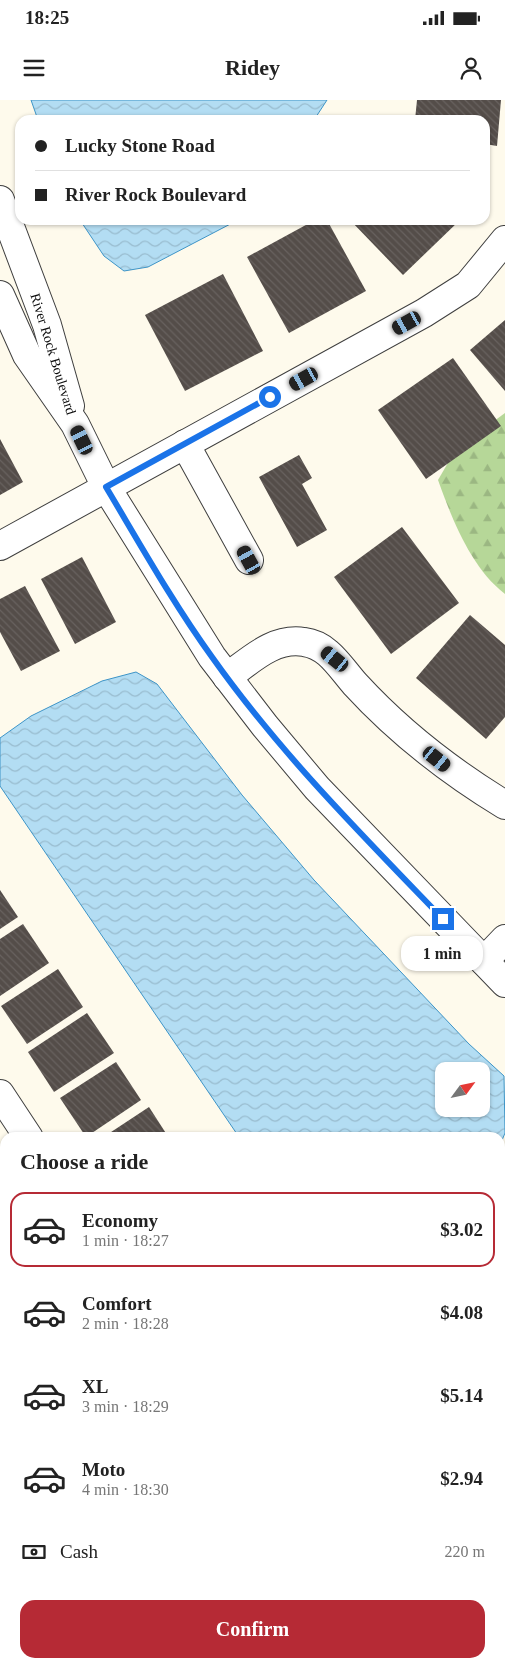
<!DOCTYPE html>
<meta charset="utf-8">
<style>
:root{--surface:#fff;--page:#f2f2f2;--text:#222;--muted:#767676;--line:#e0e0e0;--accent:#b62a35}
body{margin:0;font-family:Georgia,serif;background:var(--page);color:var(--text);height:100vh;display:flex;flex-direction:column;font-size:19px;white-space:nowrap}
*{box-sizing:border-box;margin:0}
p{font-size:16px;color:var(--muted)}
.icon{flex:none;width:28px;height:28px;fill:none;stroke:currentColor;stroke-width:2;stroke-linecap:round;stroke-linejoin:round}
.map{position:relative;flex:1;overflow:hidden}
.details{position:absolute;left:0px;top:1032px;width:505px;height:536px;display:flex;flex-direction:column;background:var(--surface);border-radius:15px 15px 0 0;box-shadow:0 1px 4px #0004}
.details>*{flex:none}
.guide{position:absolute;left:15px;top:15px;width:475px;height:110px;border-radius:15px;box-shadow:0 1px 4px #0004;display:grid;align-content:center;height:110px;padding:0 20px;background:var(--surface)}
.needle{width:32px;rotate:57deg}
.buttons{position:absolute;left:435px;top:962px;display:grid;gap:10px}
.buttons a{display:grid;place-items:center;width:55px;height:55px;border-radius:10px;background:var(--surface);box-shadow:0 1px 4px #0004;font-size:25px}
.end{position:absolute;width:22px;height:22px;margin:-11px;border:6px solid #1a73e8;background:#fff;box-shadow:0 0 0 2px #fff}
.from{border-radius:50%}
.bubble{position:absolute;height:35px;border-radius:15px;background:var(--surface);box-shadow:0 1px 4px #0004;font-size:16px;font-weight:700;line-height:35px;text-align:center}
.car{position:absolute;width:15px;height:30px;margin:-15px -8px;border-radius:6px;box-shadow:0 0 4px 1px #0007;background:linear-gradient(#222 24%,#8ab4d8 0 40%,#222 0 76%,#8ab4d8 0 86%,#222 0)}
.guide b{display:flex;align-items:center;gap:18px;height:48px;font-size:19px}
.guide b+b{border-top:1px solid var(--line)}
.guide i{width:12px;height:12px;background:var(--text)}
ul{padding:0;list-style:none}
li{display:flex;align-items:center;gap:15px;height:75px;margin:0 10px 8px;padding:0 10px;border:2px solid transparent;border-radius:15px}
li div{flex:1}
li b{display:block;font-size:19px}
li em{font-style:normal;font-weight:700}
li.active{border-color:var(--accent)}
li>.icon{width:45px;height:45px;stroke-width:1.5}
h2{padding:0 20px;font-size:22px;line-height:60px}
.pay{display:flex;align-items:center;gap:12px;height:55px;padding:0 20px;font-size:19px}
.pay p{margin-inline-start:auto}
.cta{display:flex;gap:10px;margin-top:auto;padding:10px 20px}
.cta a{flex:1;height:58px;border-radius:15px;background:var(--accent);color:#fff;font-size:20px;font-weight:700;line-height:58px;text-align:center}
.status{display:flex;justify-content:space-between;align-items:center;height:35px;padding:0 25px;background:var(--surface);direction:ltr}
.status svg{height:14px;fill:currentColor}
header{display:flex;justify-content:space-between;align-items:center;height:65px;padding:0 20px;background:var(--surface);font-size:22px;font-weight:700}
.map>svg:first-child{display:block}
.forest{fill:url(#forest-firs)}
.water{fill:url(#water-waves);stroke:#3d94c7;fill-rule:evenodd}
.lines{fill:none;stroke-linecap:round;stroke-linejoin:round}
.stream{stroke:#3d94c7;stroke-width:7}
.building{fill:url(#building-back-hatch)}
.minor-casing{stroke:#3f3f3f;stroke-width:30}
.minor{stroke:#fff;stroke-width:28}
.route{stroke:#1a73e8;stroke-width:6}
.labels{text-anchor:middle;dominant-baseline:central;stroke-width:5;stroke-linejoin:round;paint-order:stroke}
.street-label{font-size:14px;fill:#0c0c0c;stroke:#fff}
</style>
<div class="status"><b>18:25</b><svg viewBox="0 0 49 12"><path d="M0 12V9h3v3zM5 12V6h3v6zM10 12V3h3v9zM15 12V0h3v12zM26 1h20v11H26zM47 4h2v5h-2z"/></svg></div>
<header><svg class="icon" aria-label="menu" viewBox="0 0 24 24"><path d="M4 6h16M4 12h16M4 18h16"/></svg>Ridey<svg class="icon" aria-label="person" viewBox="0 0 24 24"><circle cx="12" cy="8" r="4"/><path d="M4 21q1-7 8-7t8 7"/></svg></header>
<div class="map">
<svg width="505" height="1568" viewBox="0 0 505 1568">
<defs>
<pattern id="forest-firs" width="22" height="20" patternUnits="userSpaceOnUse" patternTransform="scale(1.25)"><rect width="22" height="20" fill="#b6d798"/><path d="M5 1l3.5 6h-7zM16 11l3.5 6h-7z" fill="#9bb782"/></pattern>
<pattern id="water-waves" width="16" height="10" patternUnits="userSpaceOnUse" patternTransform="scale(1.25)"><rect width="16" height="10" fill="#b3ddf3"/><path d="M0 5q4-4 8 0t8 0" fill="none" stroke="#99bccf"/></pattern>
<pattern id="building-back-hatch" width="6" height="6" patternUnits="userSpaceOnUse" patternTransform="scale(1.25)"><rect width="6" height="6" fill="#544d49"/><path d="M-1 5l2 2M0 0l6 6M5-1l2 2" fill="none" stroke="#68625f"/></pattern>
</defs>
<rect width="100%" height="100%" fill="#fefaec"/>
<!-- forest -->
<path class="forest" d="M505,313V494C471,468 452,419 438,380L456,349Z"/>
<!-- water -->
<g class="water">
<polygon points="31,0 327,0 314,20 38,20"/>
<polygon points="80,120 238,120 148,167 124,171 104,156"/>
<path d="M136,572L157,584L242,695L314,780L469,944L504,976L505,1033L500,1045V1038L239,1037L0,686V638L31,616L102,581ZM481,971V1009H444V971Z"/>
</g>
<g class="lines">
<!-- stream -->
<g class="stream">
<polyline points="0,1235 5,1242"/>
<polyline points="199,1564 202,1568"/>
</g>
</g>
<!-- building -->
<g class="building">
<polygon points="417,0 501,0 497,46 485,44 485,20 415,20"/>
<polygon points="315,120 327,120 366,191 289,233 247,157"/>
<polygon points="350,120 460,120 403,175"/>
<polygon points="223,174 263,251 185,291 145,215"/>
<polygon points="505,220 505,291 470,250"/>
<polygon points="453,258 501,326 426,379 378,310"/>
<polygon points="0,339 23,382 0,395"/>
<polygon points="299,355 312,378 302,384 327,430 297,447 259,377"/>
<polygon points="402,427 459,503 391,554 334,477"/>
<polygon points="82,457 116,522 75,544 41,479"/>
<polygon points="25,486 60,551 21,571 0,532 0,499"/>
<polygon points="470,515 505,545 505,617 486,639 416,578"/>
<polygon points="0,790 18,817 0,829"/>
<polygon points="23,824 49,863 0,896 0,839"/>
<polygon points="58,869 83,907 27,944 1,906"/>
<polygon points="87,913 114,953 54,992 28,952"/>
<polygon points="116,962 141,1000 86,1037 60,998"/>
<polygon points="149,1007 169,1038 102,1038"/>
<polygon points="504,1194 505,1194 505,1225 500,1223 500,1210"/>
<polygon points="500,1239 505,1241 505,1293 500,1291"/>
<polygon points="500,1332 505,1337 505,1350 500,1355"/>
<polygon points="500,1530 505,1538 505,1556 500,1559"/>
<polygon points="126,1564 151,1564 154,1568 125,1568 128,1566"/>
<polygon points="440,1564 493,1564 487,1568 442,1568"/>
</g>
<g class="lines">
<defs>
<g id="minor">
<polyline points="0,100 47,225 70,306"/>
<polyline points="0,195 27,255 75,324 106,387 212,557 265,626 317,688 505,883"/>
<polyline points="185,344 249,460"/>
<polyline points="0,446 424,213 468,185 505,140"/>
<path d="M227,577C250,561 273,537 304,542C328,545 340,567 355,584C399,632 449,671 505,705"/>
<polyline points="484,861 505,839"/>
<polyline points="0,994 29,1038"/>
<polyline points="500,1433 505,1428"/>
<polyline points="0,1564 5,1560"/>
<polyline points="381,1564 384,1568"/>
</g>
</defs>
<!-- minor casing -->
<use href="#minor" class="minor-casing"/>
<!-- minor -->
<use href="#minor" class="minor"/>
</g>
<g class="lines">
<!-- route -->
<path class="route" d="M270,297L106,387C140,444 173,503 212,557C280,653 362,735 443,819"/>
</g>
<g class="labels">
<!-- street labels -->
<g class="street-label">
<text transform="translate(53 254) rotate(73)">River Rock Boulevard</text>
</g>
</g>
</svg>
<div class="buttons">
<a><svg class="needle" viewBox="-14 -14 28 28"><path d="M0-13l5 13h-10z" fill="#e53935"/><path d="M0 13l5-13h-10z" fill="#767676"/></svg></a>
</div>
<i class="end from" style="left:270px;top:297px"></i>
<i class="end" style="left:443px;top:819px"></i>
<div class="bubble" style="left:401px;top:836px;width:82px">1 min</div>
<i class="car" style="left:407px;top:223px;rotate:241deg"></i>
<i class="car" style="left:304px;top:279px;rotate:241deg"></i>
<i class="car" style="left:82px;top:340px;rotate:334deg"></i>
<i class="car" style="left:249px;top:460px;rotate:331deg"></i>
<i class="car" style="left:335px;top:559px;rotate:309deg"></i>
<i class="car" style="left:437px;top:659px;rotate:129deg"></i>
<div class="guide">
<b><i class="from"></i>Lucky Stone Road</b>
<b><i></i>River Rock Boulevard</b>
</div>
<section class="details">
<h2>Choose a ride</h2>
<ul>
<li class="active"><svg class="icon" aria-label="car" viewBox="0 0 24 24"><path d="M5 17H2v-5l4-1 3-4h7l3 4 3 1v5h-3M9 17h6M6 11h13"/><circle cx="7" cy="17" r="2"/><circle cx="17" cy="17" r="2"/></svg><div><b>Economy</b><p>1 min · 18:27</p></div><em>$3.02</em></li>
<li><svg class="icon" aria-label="car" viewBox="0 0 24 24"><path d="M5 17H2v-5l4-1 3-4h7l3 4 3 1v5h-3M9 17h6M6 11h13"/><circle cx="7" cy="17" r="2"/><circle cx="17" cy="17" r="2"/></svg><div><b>Comfort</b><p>2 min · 18:28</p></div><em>$4.08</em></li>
<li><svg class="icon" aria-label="car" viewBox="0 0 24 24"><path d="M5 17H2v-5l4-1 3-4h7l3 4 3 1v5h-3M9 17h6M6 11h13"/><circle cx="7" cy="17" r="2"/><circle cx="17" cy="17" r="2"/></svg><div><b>XL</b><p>3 min · 18:29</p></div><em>$5.14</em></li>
<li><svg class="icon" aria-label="car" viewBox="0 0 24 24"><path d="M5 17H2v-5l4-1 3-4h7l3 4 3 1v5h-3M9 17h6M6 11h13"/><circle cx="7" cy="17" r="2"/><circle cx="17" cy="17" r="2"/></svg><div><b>Moto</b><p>4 min · 18:30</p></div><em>$2.94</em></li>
</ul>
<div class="pay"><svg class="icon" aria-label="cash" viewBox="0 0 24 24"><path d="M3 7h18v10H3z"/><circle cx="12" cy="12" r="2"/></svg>Cash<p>220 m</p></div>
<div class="cta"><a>Confirm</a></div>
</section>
</div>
